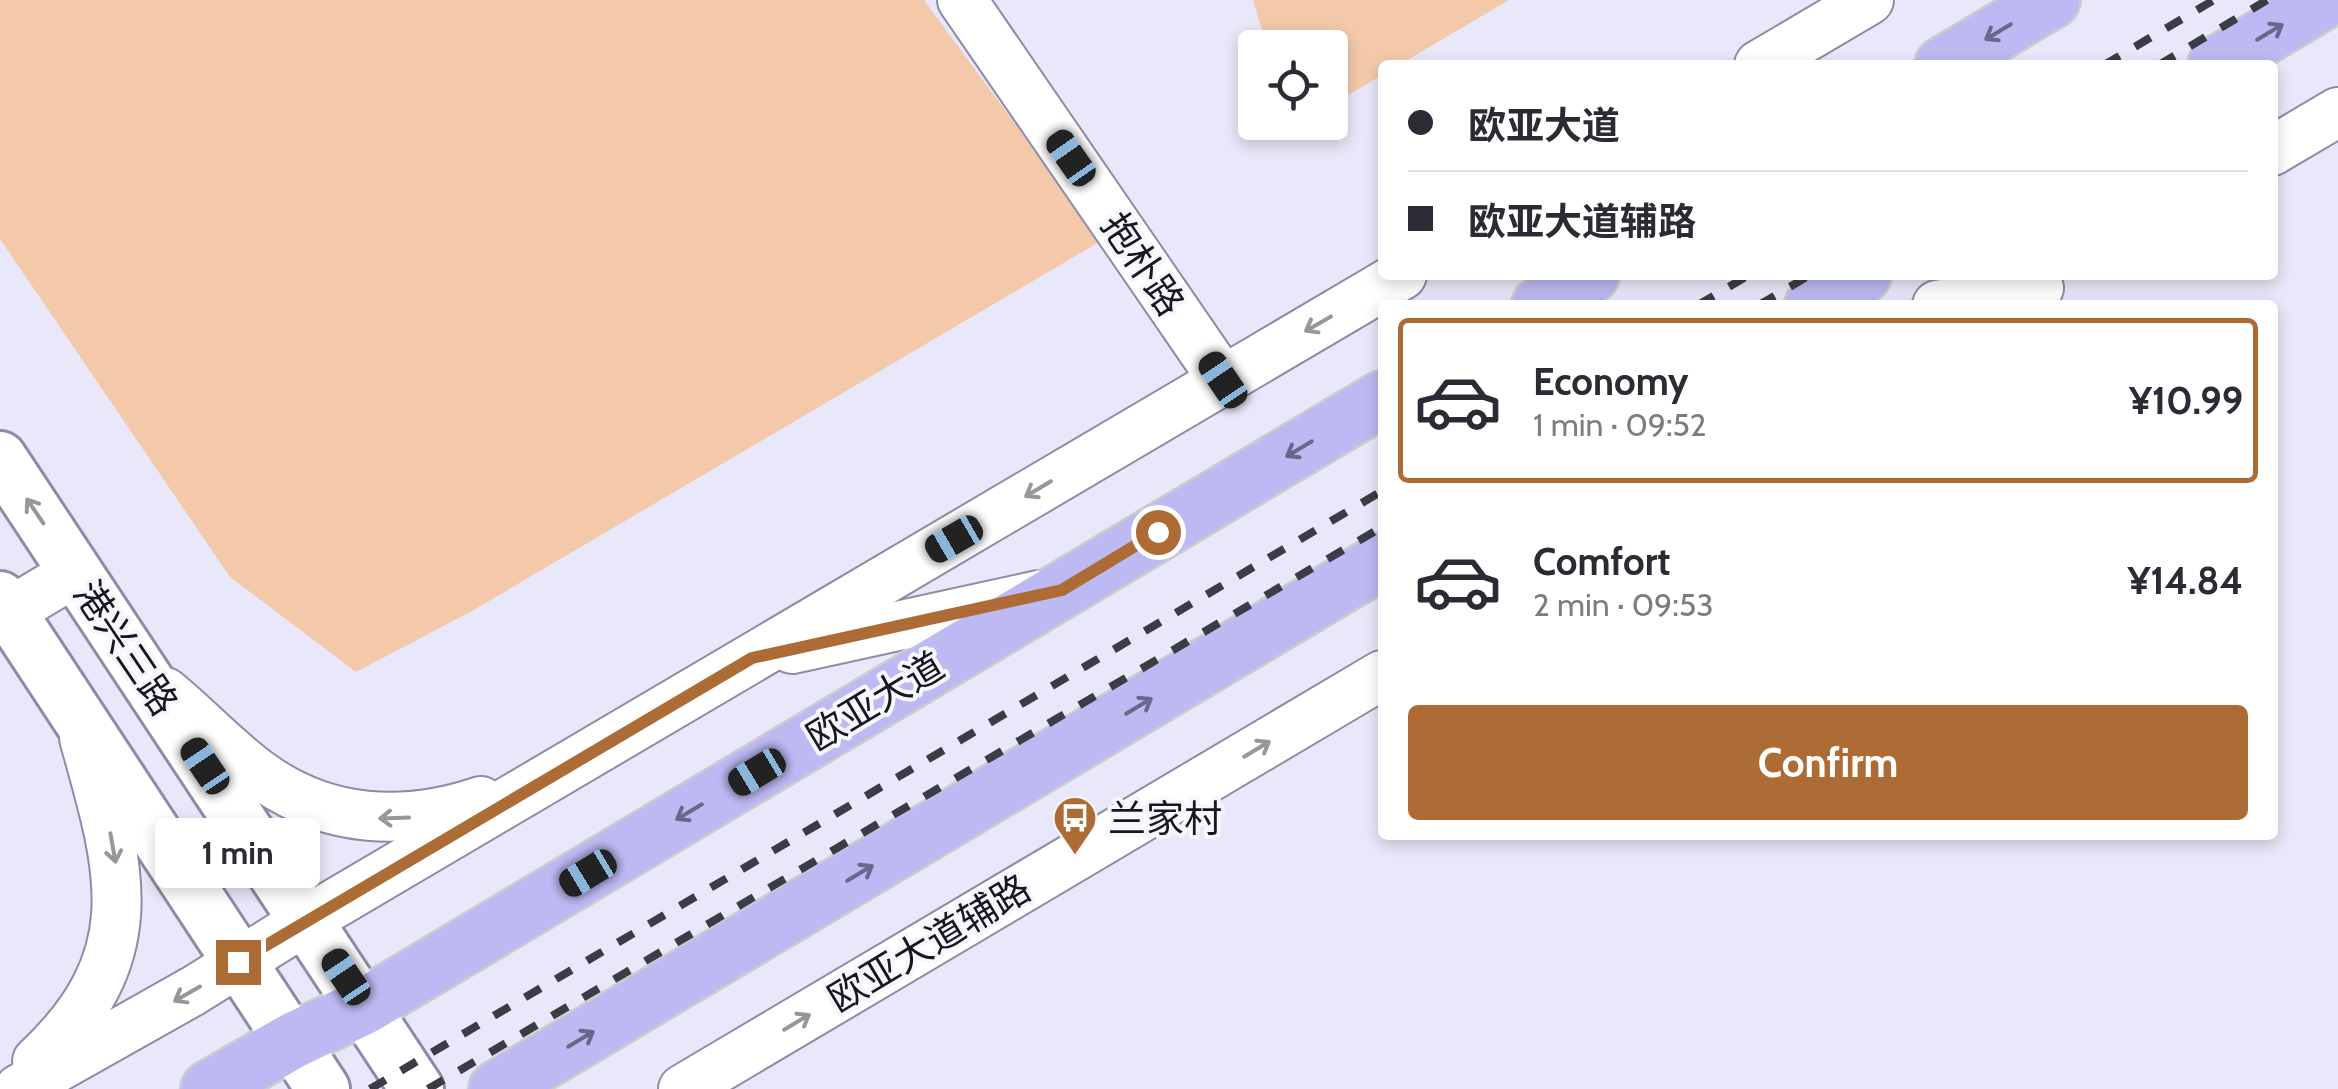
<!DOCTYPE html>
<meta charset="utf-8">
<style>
:root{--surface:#fff;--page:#f7f7f7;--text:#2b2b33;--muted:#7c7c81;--line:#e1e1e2;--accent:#ad6c36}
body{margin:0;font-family:Cabin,"Noto Sans SC",sans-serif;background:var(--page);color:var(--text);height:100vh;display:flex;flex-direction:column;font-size:38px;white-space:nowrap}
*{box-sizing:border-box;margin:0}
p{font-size:32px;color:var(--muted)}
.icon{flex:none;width:55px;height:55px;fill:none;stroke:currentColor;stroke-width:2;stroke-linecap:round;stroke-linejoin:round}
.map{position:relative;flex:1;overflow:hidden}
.sheet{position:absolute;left:1378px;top:300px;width:900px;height:540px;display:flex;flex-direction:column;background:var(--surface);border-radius:10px;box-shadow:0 5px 15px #0003}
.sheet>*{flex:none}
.hud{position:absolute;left:1378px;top:60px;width:900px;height:220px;border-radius:10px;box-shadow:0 5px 15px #0003;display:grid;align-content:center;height:220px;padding:0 30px;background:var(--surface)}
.fabs{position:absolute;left:1238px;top:30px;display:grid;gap:20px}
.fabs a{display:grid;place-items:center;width:110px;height:110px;border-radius:10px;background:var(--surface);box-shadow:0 5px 15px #0003;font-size:50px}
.end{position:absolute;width:45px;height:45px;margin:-22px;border:12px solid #ad6c36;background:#fff;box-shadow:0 0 0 5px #fff}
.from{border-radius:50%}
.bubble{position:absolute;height:70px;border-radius:10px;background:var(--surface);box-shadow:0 5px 15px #0003;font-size:32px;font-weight:700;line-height:70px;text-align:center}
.car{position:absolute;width:30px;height:60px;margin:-30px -15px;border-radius:12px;box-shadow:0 0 8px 2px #0007;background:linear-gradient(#222 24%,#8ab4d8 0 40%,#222 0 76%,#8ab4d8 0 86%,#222 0)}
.hud b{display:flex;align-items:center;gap:35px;height:95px;font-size:38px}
.hud b+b{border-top:2px solid var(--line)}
.hud i{width:25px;height:25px;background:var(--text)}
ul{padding:18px 0 0;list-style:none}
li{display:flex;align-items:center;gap:30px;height:165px;margin:0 20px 15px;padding:0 10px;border:5px solid transparent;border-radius:10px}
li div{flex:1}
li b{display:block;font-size:38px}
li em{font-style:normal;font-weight:700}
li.selected{border-color:var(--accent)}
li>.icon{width:90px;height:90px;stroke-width:1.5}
.action{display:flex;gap:20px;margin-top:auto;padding:20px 30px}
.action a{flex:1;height:115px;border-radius:10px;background:var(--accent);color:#fff;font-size:40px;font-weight:700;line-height:115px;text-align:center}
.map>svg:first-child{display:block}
.green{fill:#f3c9aa}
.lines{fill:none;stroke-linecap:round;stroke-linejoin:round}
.tertiary-casing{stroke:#8c8ca8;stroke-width:52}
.secondary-casing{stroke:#8c8ca8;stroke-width:58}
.primary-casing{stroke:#ccccce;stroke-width:60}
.tertiary{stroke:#fff;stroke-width:48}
.secondary{stroke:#fff;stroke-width:52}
.primary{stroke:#bdb9f3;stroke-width:55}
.rail{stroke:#3c3c47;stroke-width:8;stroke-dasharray:18 18;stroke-linecap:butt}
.oneway{stroke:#6a688a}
.oneway2{stroke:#97979b}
.route{stroke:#ad6c36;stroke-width:12}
.labels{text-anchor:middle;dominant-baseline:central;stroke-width:8;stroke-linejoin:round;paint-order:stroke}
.street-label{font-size:38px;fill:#171721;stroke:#f6f6fc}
.poi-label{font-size:38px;fill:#171721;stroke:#f6f6fc;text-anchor:start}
</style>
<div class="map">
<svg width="2338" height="1089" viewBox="0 0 2338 1089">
<rect width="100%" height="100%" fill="#e8e8fa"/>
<!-- green -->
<g class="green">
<polygon points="0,0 924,0 1101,241 472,611 356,672 230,577 0,239"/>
<polygon points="1253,0 1509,0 1399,65 1382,65 1382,75 1330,106 1330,48 1267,47"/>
</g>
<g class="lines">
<defs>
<g id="tertiary">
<polyline points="962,0 1223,380"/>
<polyline points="1759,65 1869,0"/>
<polyline points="2272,151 2338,112"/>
<polyline points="1937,305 2039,288"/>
<polyline points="9,612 76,572"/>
<polyline points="792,649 1039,595"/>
<path d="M165,692C197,718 226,750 259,774C326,823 404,827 481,801"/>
<path d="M37,1061C149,956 121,870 84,738"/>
<polyline points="19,1089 193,991 307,920 1402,275"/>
<polyline points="683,1089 1382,675"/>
</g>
<g id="secondary">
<polyline points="0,458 417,1089"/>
<polyline points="0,598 323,1089"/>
</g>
<g id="primary">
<polyline points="1943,65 2052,0"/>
<polyline points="2216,65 2325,0"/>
<polyline points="1540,305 1591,275"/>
<polyline points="1813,305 1863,275"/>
<polyline points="209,1089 292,1041 365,1006 1382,399"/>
<polyline points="497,1089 1382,561"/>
</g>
</defs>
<!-- tertiary casing -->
<use href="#tertiary" class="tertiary-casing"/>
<!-- secondary casing -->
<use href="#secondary" class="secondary-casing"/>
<!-- primary casing -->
<use href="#primary" class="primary-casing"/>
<!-- tertiary -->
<use href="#tertiary" class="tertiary"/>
<!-- secondary -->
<use href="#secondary" class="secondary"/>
<!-- primary -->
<use href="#primary" class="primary"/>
<!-- rail -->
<g class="rail">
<polyline points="2104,65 2214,0"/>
<polyline points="2159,65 2267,0"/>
<polyline points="1698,305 1749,275"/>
<polyline points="1759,305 1810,275"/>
<polyline points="370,1089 1382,491"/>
<polyline points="428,1089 1382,527"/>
</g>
</g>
<!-- one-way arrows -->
<defs><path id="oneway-shaft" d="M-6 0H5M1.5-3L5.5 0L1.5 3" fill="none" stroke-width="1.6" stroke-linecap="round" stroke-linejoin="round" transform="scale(2.5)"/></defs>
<g class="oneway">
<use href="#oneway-shaft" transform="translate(1998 32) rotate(149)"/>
<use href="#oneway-shaft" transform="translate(2270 32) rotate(-31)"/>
<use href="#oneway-shaft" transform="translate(1299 449) rotate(149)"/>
<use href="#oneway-shaft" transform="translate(1139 706) rotate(-31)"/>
<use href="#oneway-shaft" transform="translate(689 812) rotate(149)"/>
<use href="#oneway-shaft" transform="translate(860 873) rotate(-31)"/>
<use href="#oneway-shaft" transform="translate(581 1039) rotate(-31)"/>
</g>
<g class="oneway2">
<use href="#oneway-shaft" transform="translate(1318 324) rotate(150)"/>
<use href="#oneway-shaft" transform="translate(1038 489) rotate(149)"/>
<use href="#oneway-shaft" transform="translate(35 511) rotate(-124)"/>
<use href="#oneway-shaft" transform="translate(1257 749) rotate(-31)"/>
<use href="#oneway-shaft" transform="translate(394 818) rotate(178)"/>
<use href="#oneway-shaft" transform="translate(113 848) rotate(80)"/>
<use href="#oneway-shaft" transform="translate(187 994) rotate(150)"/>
<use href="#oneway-shaft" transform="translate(797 1022) rotate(-31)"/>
</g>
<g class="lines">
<!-- route -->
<polyline class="route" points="238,962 752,658 1062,590 1158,532"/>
</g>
<!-- icons -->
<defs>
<symbol id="bus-pin" viewBox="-11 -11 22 30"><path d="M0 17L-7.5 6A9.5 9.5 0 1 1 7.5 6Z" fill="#ad6c36" stroke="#f6f6fc"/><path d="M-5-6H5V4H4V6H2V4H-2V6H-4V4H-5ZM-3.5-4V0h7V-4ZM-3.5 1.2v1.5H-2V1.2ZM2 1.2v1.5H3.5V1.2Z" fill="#fff"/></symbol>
</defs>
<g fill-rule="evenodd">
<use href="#bus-pin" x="1050" y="793" width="50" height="68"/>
</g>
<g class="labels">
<!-- street labels -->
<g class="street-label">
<text transform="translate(1143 264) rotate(56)">抱朴路</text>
<text transform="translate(126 648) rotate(56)">港兴三路</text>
<text transform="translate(875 701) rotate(-31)">欧亚大道</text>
<text transform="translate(929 943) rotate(-31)">欧亚大道辅路</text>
</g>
<!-- poi labels -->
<g class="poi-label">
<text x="1108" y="818">兰家村</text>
</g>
</g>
</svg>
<div class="fabs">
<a><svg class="icon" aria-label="locate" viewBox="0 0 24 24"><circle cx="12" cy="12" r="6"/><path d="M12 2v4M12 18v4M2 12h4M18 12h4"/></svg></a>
</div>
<i class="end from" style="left:1158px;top:532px"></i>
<i class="end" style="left:238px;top:962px"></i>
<div class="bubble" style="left:155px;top:818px;width:165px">1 min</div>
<i class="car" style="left:1071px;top:158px;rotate:325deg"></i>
<i class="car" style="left:1223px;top:380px;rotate:326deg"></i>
<i class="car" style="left:954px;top:539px;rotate:240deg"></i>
<i class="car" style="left:205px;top:766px;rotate:326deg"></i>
<i class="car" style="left:757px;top:772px;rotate:239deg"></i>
<i class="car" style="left:588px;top:873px;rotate:239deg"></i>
<i class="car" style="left:346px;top:977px;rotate:326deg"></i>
<div class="hud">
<b><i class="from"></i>欧亚大道</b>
<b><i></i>欧亚大道辅路</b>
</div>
<section class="sheet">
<ul>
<li class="selected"><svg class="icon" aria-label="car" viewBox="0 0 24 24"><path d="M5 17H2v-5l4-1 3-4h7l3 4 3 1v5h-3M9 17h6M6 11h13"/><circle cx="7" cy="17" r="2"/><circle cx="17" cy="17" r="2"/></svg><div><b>Economy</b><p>1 min · 09:52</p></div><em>¥10.99</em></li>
<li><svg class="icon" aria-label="car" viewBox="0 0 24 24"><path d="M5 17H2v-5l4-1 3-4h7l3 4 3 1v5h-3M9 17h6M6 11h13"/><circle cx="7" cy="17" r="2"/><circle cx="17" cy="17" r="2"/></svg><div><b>Comfort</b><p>2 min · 09:53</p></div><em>¥14.84</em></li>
</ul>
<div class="action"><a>Confirm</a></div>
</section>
</div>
